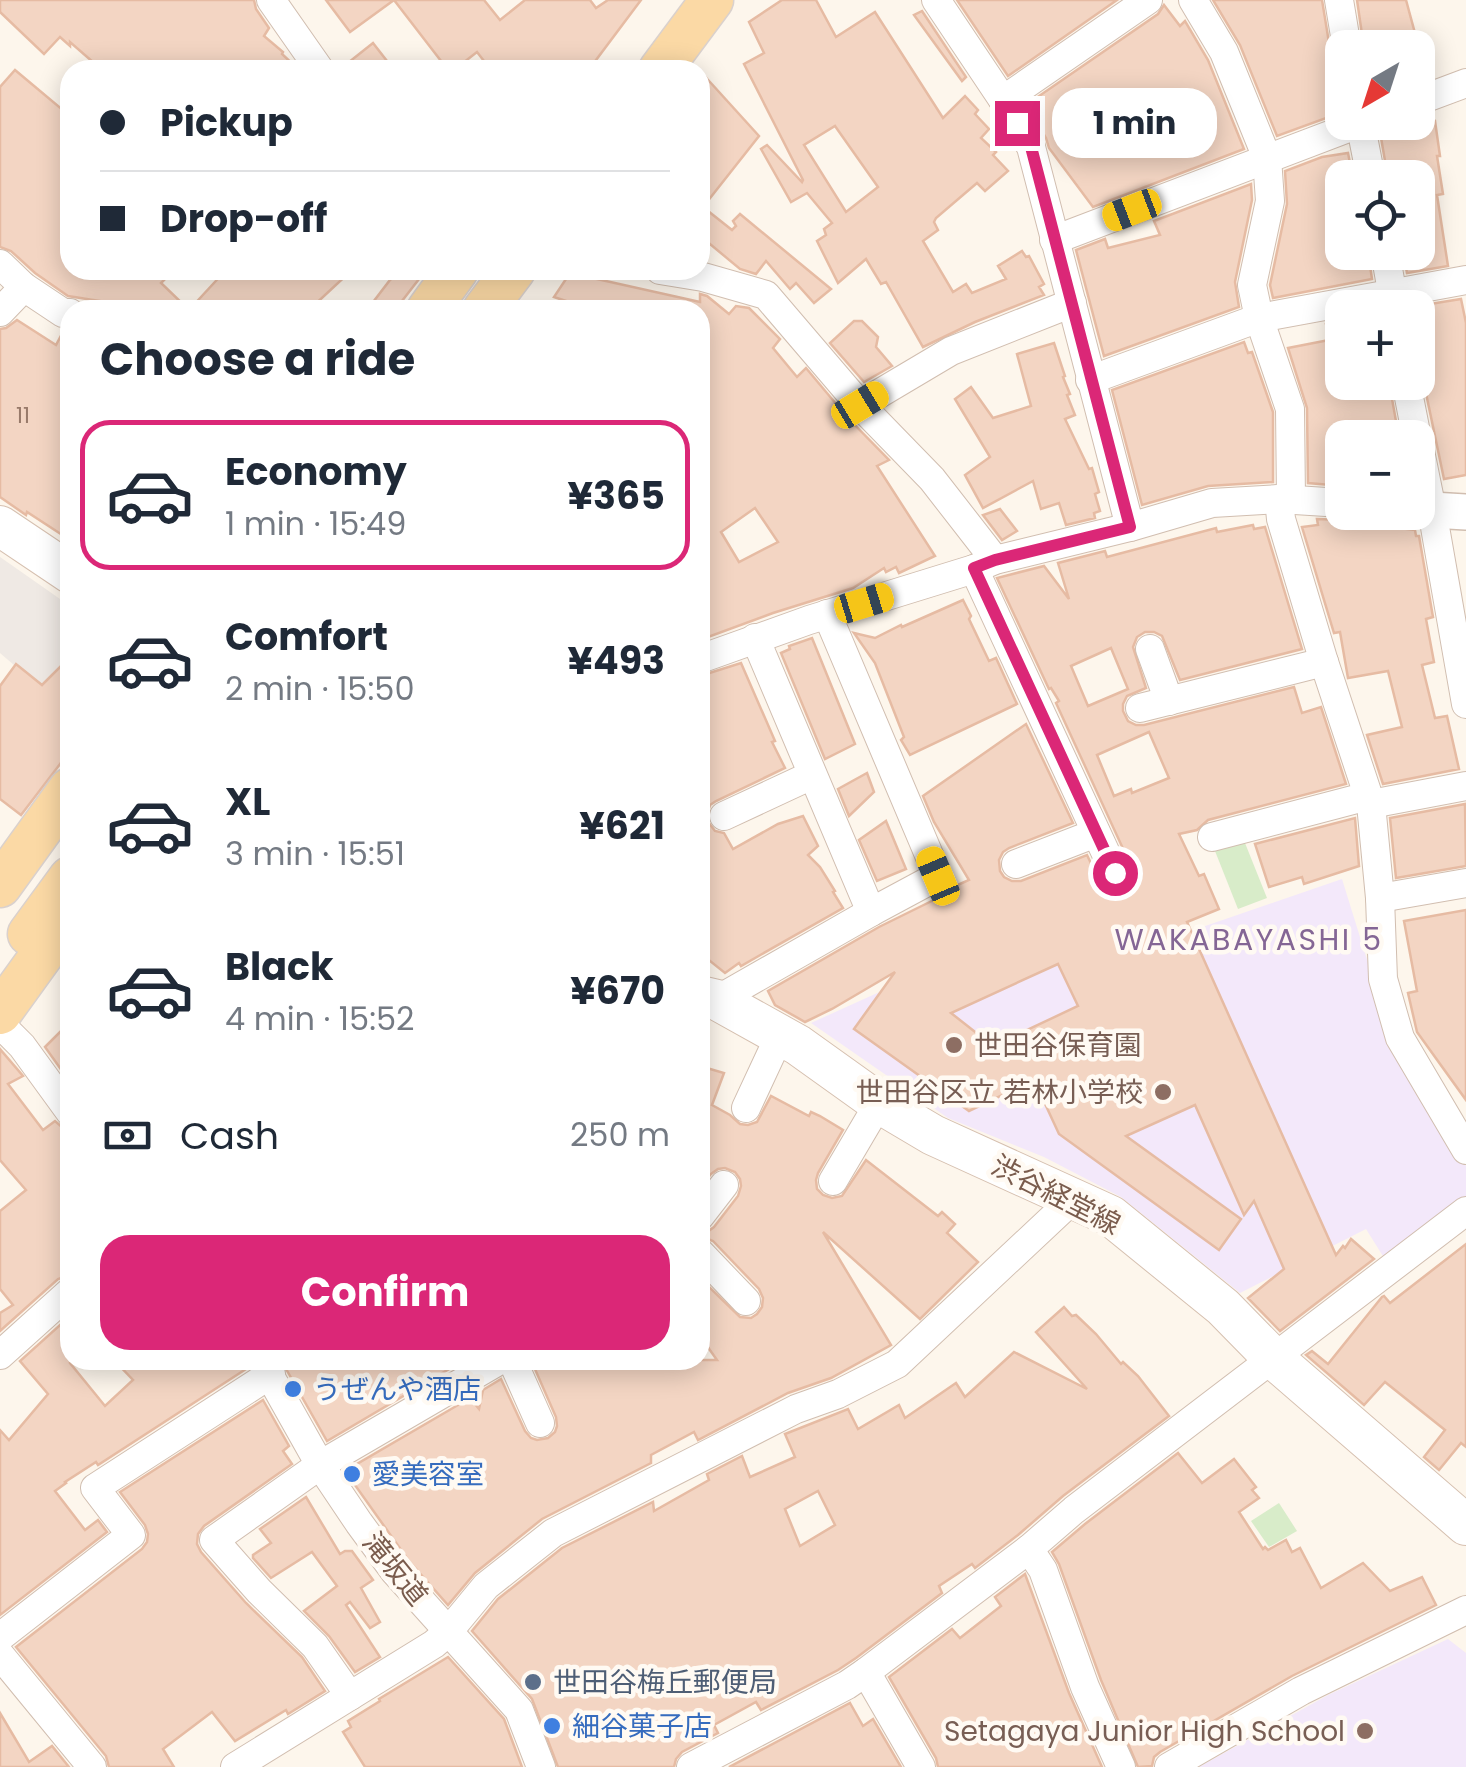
<!DOCTYPE html>
<meta charset="utf-8">
<style>
:root{--surface:#fff;--page:#f6f6f7;--text:#1f2937;--muted:#747a83;--line:#e0e1e3;--accent:#db2777}
body{margin:0;font-family:Poppins,"Noto Sans JP",sans-serif;background:var(--page);color:var(--text);height:100vh;display:flex;flex-direction:column;font-size:38px;white-space:nowrap}
*{box-sizing:border-box;margin:0}
p{font-size:32px;color:var(--muted)}
.icon{flex:none;width:55px;height:55px;fill:none;stroke:currentColor;stroke-width:2;stroke-linecap:round;stroke-linejoin:round}
.map{position:relative;flex:1;overflow:hidden}
.sheet{position:absolute;left:60px;top:300px;width:650px;height:1070px;display:flex;flex-direction:column;background:var(--surface);border-radius:30px;box-shadow:0 5px 25px #0003}
.sheet>*{flex:none}
.hud{position:absolute;left:60px;top:60px;width:650px;height:220px;border-radius:30px;box-shadow:0 5px 25px #0003;display:grid;align-content:center;height:220px;padding:0 40px;background:var(--surface)}
.needle{width:65px;rotate:219deg}
.buttons{position:absolute;left:1325px;top:30px;display:grid;gap:20px}
.buttons a{display:grid;place-items:center;width:110px;height:110px;border-radius:20px;background:var(--surface);box-shadow:0 5px 25px #0003;font-size:50px}
.end{position:absolute;width:45px;height:45px;margin:-22px;border:12px solid #db2777;background:#fff;box-shadow:0 0 0 5px #fff}
.from{border-radius:50%}
.bubble{position:absolute;height:70px;border-radius:30px;background:var(--surface);box-shadow:0 5px 25px #0003;font-size:32px;font-weight:700;line-height:70px;text-align:center}
.car{position:absolute;width:30px;height:60px;margin:-30px -15px;border-radius:12px;box-shadow:0 0 8px 2px #0007;background:linear-gradient(#f5c518 24%,#345 0 40%,#f5c518 0 76%,#345 0 86%,#f5c518 0)}
.hud b{display:flex;align-items:center;gap:35px;height:95px;font-size:38px}
.hud b+b{border-top:2px solid var(--line)}
.hud i{width:25px;height:25px;background:var(--text)}
ul{padding:0;list-style:none}
li{display:flex;align-items:center;gap:30px;height:150px;margin:0 20px 15px;padding:0 20px;border:5px solid transparent;border-radius:30px}
li div{flex:1}
li b{display:block;font-size:38px}
li em{font-style:normal;font-weight:700}
li.selected{border-color:var(--accent)}
li>.icon{width:90px;height:90px;stroke-width:1.5}
h2{padding:0 40px;font-size:45px;line-height:120px}
.pay{display:flex;align-items:center;gap:25px;height:110px;padding:0 40px;font-size:38px}
.pay p{margin-inline-start:auto}
.cta{display:flex;gap:20px;margin-top:auto;padding:20px 40px}
.cta a{flex:1;height:115px;border-radius:30px;background:var(--accent);color:#fff;font-size:40px;font-weight:700;line-height:115px;text-align:center}
.map>svg:first-child{display:block}
.industrial{fill:#efe9e4}
.education{fill:#f3e8fa}
.green{fill:#d8ecc9}
.building{fill:#f3d5c3;stroke:#e6bba3;stroke-width:2.5;fill-rule:evenodd}
.lines{fill:none;stroke-linecap:round;stroke-linejoin:round}
.minor-casing{stroke:#d1beb0;stroke-width:30}
.tertiary-casing{stroke:#d1beb0;stroke-width:38}
.secondary-casing{stroke:#d6c0b0;stroke-width:42}
.primary-casing{stroke:#dad1cd;stroke-width:45}
.minor{stroke:#fff;stroke-width:28}
.tertiary{stroke:#fff;stroke-width:35}
.secondary{stroke:#fff;stroke-width:40}
.primary{stroke:#fbd9a5;stroke-width:42}
.route{stroke:#db2777;stroke-width:12}
.education-dot{fill:#8d6e63;stroke:#fffaf3;stroke-width:4}
.shop-dot{fill:#3f7fe0;stroke:#fffaf3;stroke-width:4}
.service-dot{fill:#5c6f8a;stroke:#fffaf3;stroke-width:4}
.labels{text-anchor:middle;dominant-baseline:central;stroke-width:9;stroke-linejoin:round;paint-order:stroke}
.number-label{font-size:22px;fill:#987a6a}
.education-label{font-size:28px;fill:#785e54;stroke:#fffaf3;text-anchor:end}
.street-label{font-size:28px;fill:#7a5c4d;stroke:#fffaf3}
.shop-label{font-size:28px;fill:#366cbe;stroke:#fffaf3;text-anchor:start}
.service-label{font-size:28px;fill:#4e5e75;stroke:#fffaf3;text-anchor:start}
.neighbourhood-label{font-size:30px;letter-spacing:2.5px;fill:#846695;stroke:#fffaf3}
</style>
<div class="map">
<svg width="1466" height="1767" viewBox="0 0 1466 1767">
<rect width="100%" height="100%" fill="#fdf6ec"/>
<!-- industrial -->
<polygon class="industrial" points="0,557 70,606 70,657 43,690 0,653"/>
<!-- education -->
<g class="education">
<polygon points="1342,879 1373,979 1439,1130 1466,1166 1466,1202 1386,1261 1366,1229 1240,1293 1121,1197 1044,1157 948,1118 811,1023 1122,882 1150,945"/>
<polygon points="1448,1639 1466,1653 1466,1767 1199,1767 1328,1695"/>
</g>
<!-- green -->
<g class="green">
<polygon points="1243,838 1267,898 1238,909 1213,846"/>
<polygon points="1279,1503 1297,1531 1269,1547 1251,1521"/>
</g>
<!-- building -->
<g class="building">
<polygon points="0,0 254,0 256,9 269,28 264,36 283,52 282,54 299,70 102,70 70,42 70,46 60,37 44,54 0,12"/>
<polygon points="326,0 394,0 350,32"/>
<polygon points="394,0 484,0 500,20 525,0 590,0 596,8 608,0 641,0 593,64 585,70 491,70 477,52 454,70 448,70"/>
<path d="M782,0H816L836,37L875,12L943,118L965,96L978,110L975,114L989,129L981,138L996,152L993,155L1008,171L985,191L977,183L936,218L934,222L938,230L923,241L953,292L966,284L972,293L1006,279L998,266L1022,251L1026,257L1029,256L1044,284L1039,287L1044,295L975,322L923,347L886,282L881,284L866,259L838,283L817,241L826,235L824,229L832,223L807,193L791,202L761,149L767,145L802,182L803,180L744,64L764,53L749,22ZM835,126L878,187L846,212L804,145Z"/>
<polygon points="957,0 1117,0 1008,76"/>
<polygon points="1213,0 1322,0 1331,55 1329,56 1336,75 1330,77 1340,113 1277,136 1240,45"/>
<polygon points="1357,0 1406,0 1419,48 1364,48"/>
<polygon points="1164,5 1180,26 1185,21 1208,60 1244,149 1093,207 1049,148 1046,138 1026,105 1158,14"/>
<polygon points="922,11 966,77 962,81 914,15"/>
<polygon points="373,43 394,70 339,70"/>
<polygon points="15,70 70,116 70,270 174,270 161,283 189,310 226,270 352,270 309,310 156,310 68,296 35,273 11,251 0,247 0,87"/>
<polygon points="700,71 759,136 703,207 732,230 736,226 733,221 740,214 831,289 814,303 796,283 790,289 766,261 756,274 740,269 710,244 700,257"/>
<polygon points="1435,121 1440,156 1437,156 1443,194 1437,195 1448,266 1407,273 1403,252 1418,252 1418,178 1388,178 1380,132 1418,127 1418,123"/>
<polygon points="1348,153 1353,178 1342,178 1342,252 1368,252 1372,279 1273,298 1270,285 1287,204 1285,171 1322,157"/>
<polygon points="1251,184 1252,200 1235,282 1239,307 1104,356 1076,250 1105,239 1108,248 1160,235 1154,221"/>
<polygon points="403,270 426,270 395,310 367,310 390,280"/>
<path d="M570,273L700,302V294L707,296L729,314L736,306L749,308L780,339L773,348L797,377L806,368L847,417L889,460L877,466L935,556L899,573L896,567L886,572L884,568L853,588L773,613L700,640V310H645L619,305L618,310H593L554,297ZM755,508L778,542L739,562L721,532Z"/>
<polygon points="1461,299 1466,323 1466,475 1444,479 1423,379 1418,369 1418,314 1432,311 1430,304"/>
<polygon points="17,320 56,345 64,330 70,330 70,540 27,512 26,515 0,497 0,329 6,328"/>
<polygon points="1342,320 1342,382 1389,382 1399,438 1342,438 1342,486 1308,483 1307,408 1288,348 1329,340 1326,324"/>
<polygon points="854,321 862,321 878,337 876,347 892,366 864,382 830,343"/>
<polygon points="1244,342 1248,353 1252,352 1273,412 1273,482 1208,486 1142,505 1112,390"/>
<polygon points="1054,343 1065,376 1063,377 1070,394 1067,395 1075,415 1065,419 1089,469 1092,468 1099,492 1095,494 1100,511 1094,513 1095,518 1066,525 1059,503 1041,509 1033,481 983,508 965,475 990,457 955,399 971,387 993,418 1031,406 1017,354"/>
<polygon points="1000,509 1017,531 1002,540 983,515"/>
<polygon points="1317,519 1342,520 1342,524 1355,523 1355,528 1391,522 1391,527 1415,530 1416,536 1419,536 1433,617 1426,619 1434,662 1422,665 1435,718 1447,716 1459,769 1383,784 1367,735 1402,727 1388,671 1348,678 1340,632 1334,633 1302,527 1318,525"/>
<path d="M1253,525L1254,529L1265,527L1302,649L1180,680L1162,636L1154,632H1145L1137,637L1133,647L1146,688L1127,696L1123,704V711L1128,721L1136,725H1144L1294,687L1302,713L1321,707L1346,784L1208,820L1197,830L1179,834L1199,876L1204,874L1219,909L1187,922L1336,1255L1343,1246L1345,1248L1351,1239L1374,1259L1280,1331L1248,1298L1284,1269L1254,1201L1244,1215L1195,1105L1126,1136L1241,1219L1219,1250L1059,1134L1034,1080L969,1111L854,1029L895,972L832,1009L805,1022L775,1005L768,991L879,927L950,892L951,888L969,880L934,822L923,796L1026,724L1073,823L1009,848L1003,852L999,860L1000,871L1004,877L1012,881H1021L1087,855L1099,880L1106,888L1114,890L1121,889L1129,884L1132,876L1131,866L1056,703L1059,701L1051,688L1049,689L997,578L1044,566L1069,599L1058,563L1105,551L1107,557L1216,528L1217,532ZM1111,648L1128,689L1088,706L1071,666ZM1149,732L1169,778L1132,793L1131,789L1114,796L1097,755ZM1058,964L1078,1006L993,1046L951,1013Z"/>
<polygon points="963,600 971,616 969,619 989,661 996,658 1017,704 910,755 901,740 904,737 875,663 854,633 875,638 901,625 902,627"/>
<polygon points="812,638 855,744 825,759 781,653 790,649 789,646"/>
<polygon points="70,657 70,751 21,815 0,799 0,686 16,664 42,685"/>
<polygon points="741,663 775,741 772,742 785,768 716,801 710,805 707,814 708,822 715,831 724,833 733,849 778,824 803,816 818,846 808,855 820,867 835,891 833,892 843,908 741,966 739,963 725,973 700,953 700,676"/>
<polygon points="867,773 874,792 849,816 838,789"/>
<polygon points="1465,804 1466,866 1396,878 1390,818"/>
<polygon points="1355,818 1359,866 1304,884 1302,877 1269,887 1255,844"/>
<polygon points="886,821 906,869 877,881 859,840"/>
<polygon points="1466,910 1466,1100 1417,1032 1408,993 1417,991 1404,921"/>
<polygon points="70,1022 70,1082 45,1047"/>
<polygon points="0,1049 23,1076 8,1084 43,1130 55,1121 62,1127 70,1129 70,1275 58,1279 0,1331 0,1313 13,1305 0,1289 0,1211 26,1190 0,1160"/>
<polygon points="700,1066 724,1073 712,1105 730,1115 740,1124 748,1125 757,1122 771,1096 809,1116 811,1112 820,1116 843,1130 818,1173 816,1180 817,1189 823,1195 832,1198 842,1196 866,1160 938,1216 942,1212 955,1224 947,1233 978,1262 920,1319 823,1232 891,1345 831,1378 788,1393 698,1440 694,1432 651,1455 651,1463 542,1519 475,1573 448,1605 409,1561 345,1471 470,1398 479,1409 483,1390 501,1379 525,1431 531,1438 537,1440 548,1438 555,1432 557,1426 556,1417 531,1360 717,1360 700,1336 700,1283 703,1281 740,1317 751,1318 757,1314 762,1307 763,1298 759,1289 713,1241 700,1236 700,1233 707,1232 714,1227 738,1196 741,1186 740,1179 735,1172 725,1168 718,1169 711,1174 700,1187"/>
<polygon points="1466,1244 1466,1447 1461,1443 1439,1470 1424,1457 1445,1430 1385,1382 1364,1405 1306,1355 1312,1351 1328,1364 1382,1297 1384,1296 1390,1303"/>
<path d="M1064,1307L1072,1316L1076,1315L1096,1334L1121,1364L1123,1362L1138,1376L1169,1416L1063,1496L1018,1535L975,1568L972,1564L939,1586L942,1593L856,1658L838,1670L761,1710L756,1702L714,1725L718,1733L682,1752L676,1759L674,1767H558L532,1699L472,1631L498,1599L562,1548L653,1502L654,1511L709,1480L707,1474L742,1456L750,1477L795,1457L785,1434L848,1409L858,1429L899,1405L905,1418L956,1383L965,1397L1014,1352L1087,1389L1036,1332ZM818,1491L835,1525L800,1546L785,1509Z"/>
<polygon points="70,1316 70,1363 105,1406 133,1380 114,1360 243,1360 246,1369 98,1465 96,1462 65,1482 66,1483 55,1491 85,1530 98,1520 107,1532 0,1615 0,1430 9,1440 48,1394 20,1361"/>
<polygon points="281,1360 443,1360 449,1369 327,1441"/>
<polygon points="263,1400 289,1446 283,1451 292,1464 204,1526 198,1534 197,1544 201,1552 246,1603 302,1657 325,1691 288,1714 286,1710 235,1741 212,1712 163,1749 174,1767 109,1767 106,1756 16,1647 142,1549 147,1542 148,1534 145,1525 120,1492"/>
<polygon points="1178,1453 1202,1483 1234,1459 1256,1487 1252,1490 1259,1498 1239,1512 1263,1549 1265,1547 1268,1550 1286,1540 1292,1552 1300,1548 1321,1588 1363,1563 1390,1591 1422,1577 1436,1605 1292,1676 1160,1752 1154,1757 1152,1766 1138,1767 1101,1680 1059,1564 1052,1552 1085,1524"/>
<polygon points="306,1497 340,1554 345,1551 352,1551 373,1580 361,1588 380,1622 370,1628 350,1602 346,1605 380,1657 355,1672 329,1636 304,1611 337,1586 312,1552 271,1578 253,1558 253,1555 271,1543 260,1529"/>
<polygon points="1025,1574 1069,1693 1102,1767 938,1767 936,1758 889,1677 952,1629 960,1638 1001,1606 995,1597"/>
<polygon points="448,1657 504,1719 522,1767 365,1767 343,1732 351,1727 348,1721 380,1701 379,1699"/>
<polygon points="850,1703 863,1726 873,1719 901,1767 729,1767"/>
<polygon points="0,1713 29,1762 52,1746 69,1767 0,1767"/>
</g>
<g class="lines">
<defs>
<g id="minor">
<polyline points="271,0 320,70"/>
<polyline points="936,0 1003,100 1031,147 1130,527"/>
<polyline points="1193,0 1224,52 1267,158 1270,201 1252,285 1259,318 1290,409 1291,499"/>
<polyline points="1339,0 1347,48"/>
<polyline points="1003,100 1148,0"/>
<polyline points="1418,101 1466,83"/>
<polyline points="1360,122 1371,178"/>
<polyline points="1054,240 1364,122"/>
<polyline points="1385,252 1395,308"/>
<polyline points="0,264 24,287 63,313 70,313"/>
<polyline points="660,270 703,277 766,295 860,405 932,479 995,560"/>
<polyline points="0,312 24,287"/>
<polyline points="1090,380 1259,318 1466,280"/>
<polyline points="1406,382 1417,438"/>
<polyline points="860,405 951,351 1072,303"/>
<polyline points="1418,441 1432,510 1466,704"/>
<polyline points="1279,499 1281,519 1324,662 1371,804 1380,898 1383,979 1400,1038 1466,1150"/>
<polyline points="974,569 1115,873"/>
<polyline points="755,638 871,912"/>
<polyline points="1150,649 1169,701"/>
<polyline points="700,659 809,620 974,569 995,560 1130,527 1212,503 1279,499 1342,503"/>
<polyline points="1140,708 1324,662"/>
<polyline points="1371,804 1466,786"/>
<polyline points="724,816 812,775"/>
<polyline points="1212,837 1368,796"/>
<polyline points="1016,864 1096,833"/>
<polyline points="1380,898 1466,883"/>
<polyline points="717,1000 871,912 938,876 827,614"/>
<polyline points="0,1024 22,1046 70,1112"/>
<polyline points="746,1108 780,1035"/>
<polyline points="833,1181 879,1103"/>
<polyline points="700,1216 724,1185"/>
<polyline points="700,1253 746,1301"/>
<polyline points="0,1355 70,1292"/>
<polyline points="261,1360 320,1465 359,1523 395,1572 519,1710 541,1767"/>
<polyline points="512,1360 540,1423"/>
<polyline points="1029,1549 1043,1570 1085,1687 1121,1767"/>
<polyline points="0,1637 131,1535 95,1488 271,1374"/>
<polyline points="0,1655 92,1767"/>
<polyline points="866,1672 921,1767"/>
<polyline points="350,1696 315,1646 259,1591 214,1540 320,1465 500,1360"/>
<polyline points="235,1767 434,1644 448,1632 486,1586 553,1533 796,1409 838,1394 897,1364 1073,1199"/>
<polyline points="691,1767 847,1685 866,1672 1029,1549 1074,1510 1466,1211"/>
<polyline points="1169,1767 1301,1691 1466,1610"/>
</g>
<polyline id="tertiary" points="1432,510 1466,512"/>
<g id="secondary">
<polyline points="0,526 70,573"/>
<polyline points="700,996 717,1000 798,1045 879,1103 933,1135 1111,1216 1223,1307 1274,1359 1466,1525"/>
</g>
<g id="primary">
<polyline points="660,70 712,0"/>
<polyline points="428,310 457,270"/>
<polyline points="484,310 514,270"/>
<polyline points="0,886 70,789"/>
<polyline points="29,934 70,878"/>
<polyline points="0,1013 70,916"/>
</g>
</defs>
<!-- minor casing -->
<use href="#minor" class="minor-casing"/>
<!-- tertiary casing -->
<use href="#tertiary" class="tertiary-casing"/>
<!-- secondary casing -->
<use href="#secondary" class="secondary-casing"/>
<!-- primary casing -->
<use href="#primary" class="primary-casing"/>
<!-- minor -->
<use href="#minor" class="minor"/>
<!-- tertiary -->
<use href="#tertiary" class="tertiary"/>
<!-- secondary -->
<use href="#secondary" class="secondary"/>
<!-- primary -->
<use href="#primary" class="primary"/>
</g>
<g class="lines">
<!-- route -->
<polyline class="route" points="1017,123 1031,147 1130,527 995,560 974,568 1115,873"/>
</g>
<!-- markers -->
<g class="education-dot">
<circle cx="954" cy="1045" r="10"/>
<circle cx="1163" cy="1092" r="10"/>
<circle cx="1365" cy="1731" r="10"/>
</g>
<g class="shop-dot">
<circle cx="293" cy="1389" r="10"/>
<circle cx="352" cy="1474" r="10"/>
<circle cx="552" cy="1726" r="10"/>
</g>
<circle class="service-dot" cx="533" cy="1682" r="10"/>
<g class="labels">
<!-- number labels -->
<g class="number-label">
<text x="23" y="415">11</text>
</g>
<!-- education labels -->
<g class="education-label">
<text x="974" y="1045" text-anchor="start">世田谷保育園</text>
<text x="1143" y="1092">世田谷区立 若林小学校</text>
<text x="1345" y="1731">Setagaya Junior High School</text>
</g>
<!-- street labels -->
<g class="street-label">
<text transform="translate(1056 1195) rotate(27)">渋谷経堂線</text>
<text transform="translate(395 1569) rotate(51)">滝坂道</text>
</g>
<!-- shop labels -->
<g class="shop-label">
<text x="313" y="1389">うぜんや酒店</text>
<text x="372" y="1474">愛美容室</text>
<text x="572" y="1726">細谷菓子店</text>
</g>
<!-- service labels -->
<g class="service-label">
<text x="553" y="1682">世田谷梅丘郵便局</text>
</g>
<!-- neighbourhood labels -->
<g class="neighbourhood-label">
<text x="1249" y="939">WAKABAYASHI 5</text>
</g>
</g>
</svg>
<div class="buttons">
<a><svg class="needle" viewBox="-14 -14 28 28"><path d="M0-13l5 13h-10z" fill="#e53935"/><path d="M0 13l5-13h-10z" fill="#747a83"/></svg></a>
<a><svg class="icon" aria-label="locate" viewBox="0 0 24 24"><circle cx="12" cy="12" r="6"/><path d="M12 2v4M12 18v4M2 12h4M18 12h4"/></svg></a>
<a>+</a>
<a>−</a>
</div>
<i class="end from" style="left:1115px;top:873px"></i>
<i class="end" style="left:1017px;top:123px"></i>
<div class="bubble" style="left:1052px;top:88px;width:165px">1 min</div>
<i class="car" style="left:1132px;top:210px;rotate:249deg"></i>
<i class="car" style="left:860px;top:405px;rotate:59deg"></i>
<i class="car" style="left:864px;top:603px;rotate:73deg"></i>
<i class="car" style="left:938px;top:876px;rotate:337deg"></i>
<div class="hud">
<b><i class="from"></i>Pickup</b>
<b><i></i>Drop-off</b>
</div>
<section class="sheet">
<h2>Choose a ride</h2>
<ul>
<li class="selected"><svg class="icon" aria-label="car" viewBox="0 0 24 24"><path d="M5 17H2v-5l4-1 3-4h7l3 4 3 1v5h-3M9 17h6M6 11h13"/><circle cx="7" cy="17" r="2"/><circle cx="17" cy="17" r="2"/></svg><div><b>Economy</b><p>1 min · 15:49</p></div><em>¥365</em></li>
<li><svg class="icon" aria-label="car" viewBox="0 0 24 24"><path d="M5 17H2v-5l4-1 3-4h7l3 4 3 1v5h-3M9 17h6M6 11h13"/><circle cx="7" cy="17" r="2"/><circle cx="17" cy="17" r="2"/></svg><div><b>Comfort</b><p>2 min · 15:50</p></div><em>¥493</em></li>
<li><svg class="icon" aria-label="car" viewBox="0 0 24 24"><path d="M5 17H2v-5l4-1 3-4h7l3 4 3 1v5h-3M9 17h6M6 11h13"/><circle cx="7" cy="17" r="2"/><circle cx="17" cy="17" r="2"/></svg><div><b>XL</b><p>3 min · 15:51</p></div><em>¥621</em></li>
<li><svg class="icon" aria-label="car" viewBox="0 0 24 24"><path d="M5 17H2v-5l4-1 3-4h7l3 4 3 1v5h-3M9 17h6M6 11h13"/><circle cx="7" cy="17" r="2"/><circle cx="17" cy="17" r="2"/></svg><div><b>Black</b><p>4 min · 15:52</p></div><em>¥670</em></li>
</ul>
<div class="pay"><svg class="icon" aria-label="cash" viewBox="0 0 24 24"><path d="M3 7h18v10H3z"/><circle cx="12" cy="12" r="2"/></svg>Cash<p>250 m</p></div>
<div class="cta"><a>Confirm</a></div>
</section>
</div>
